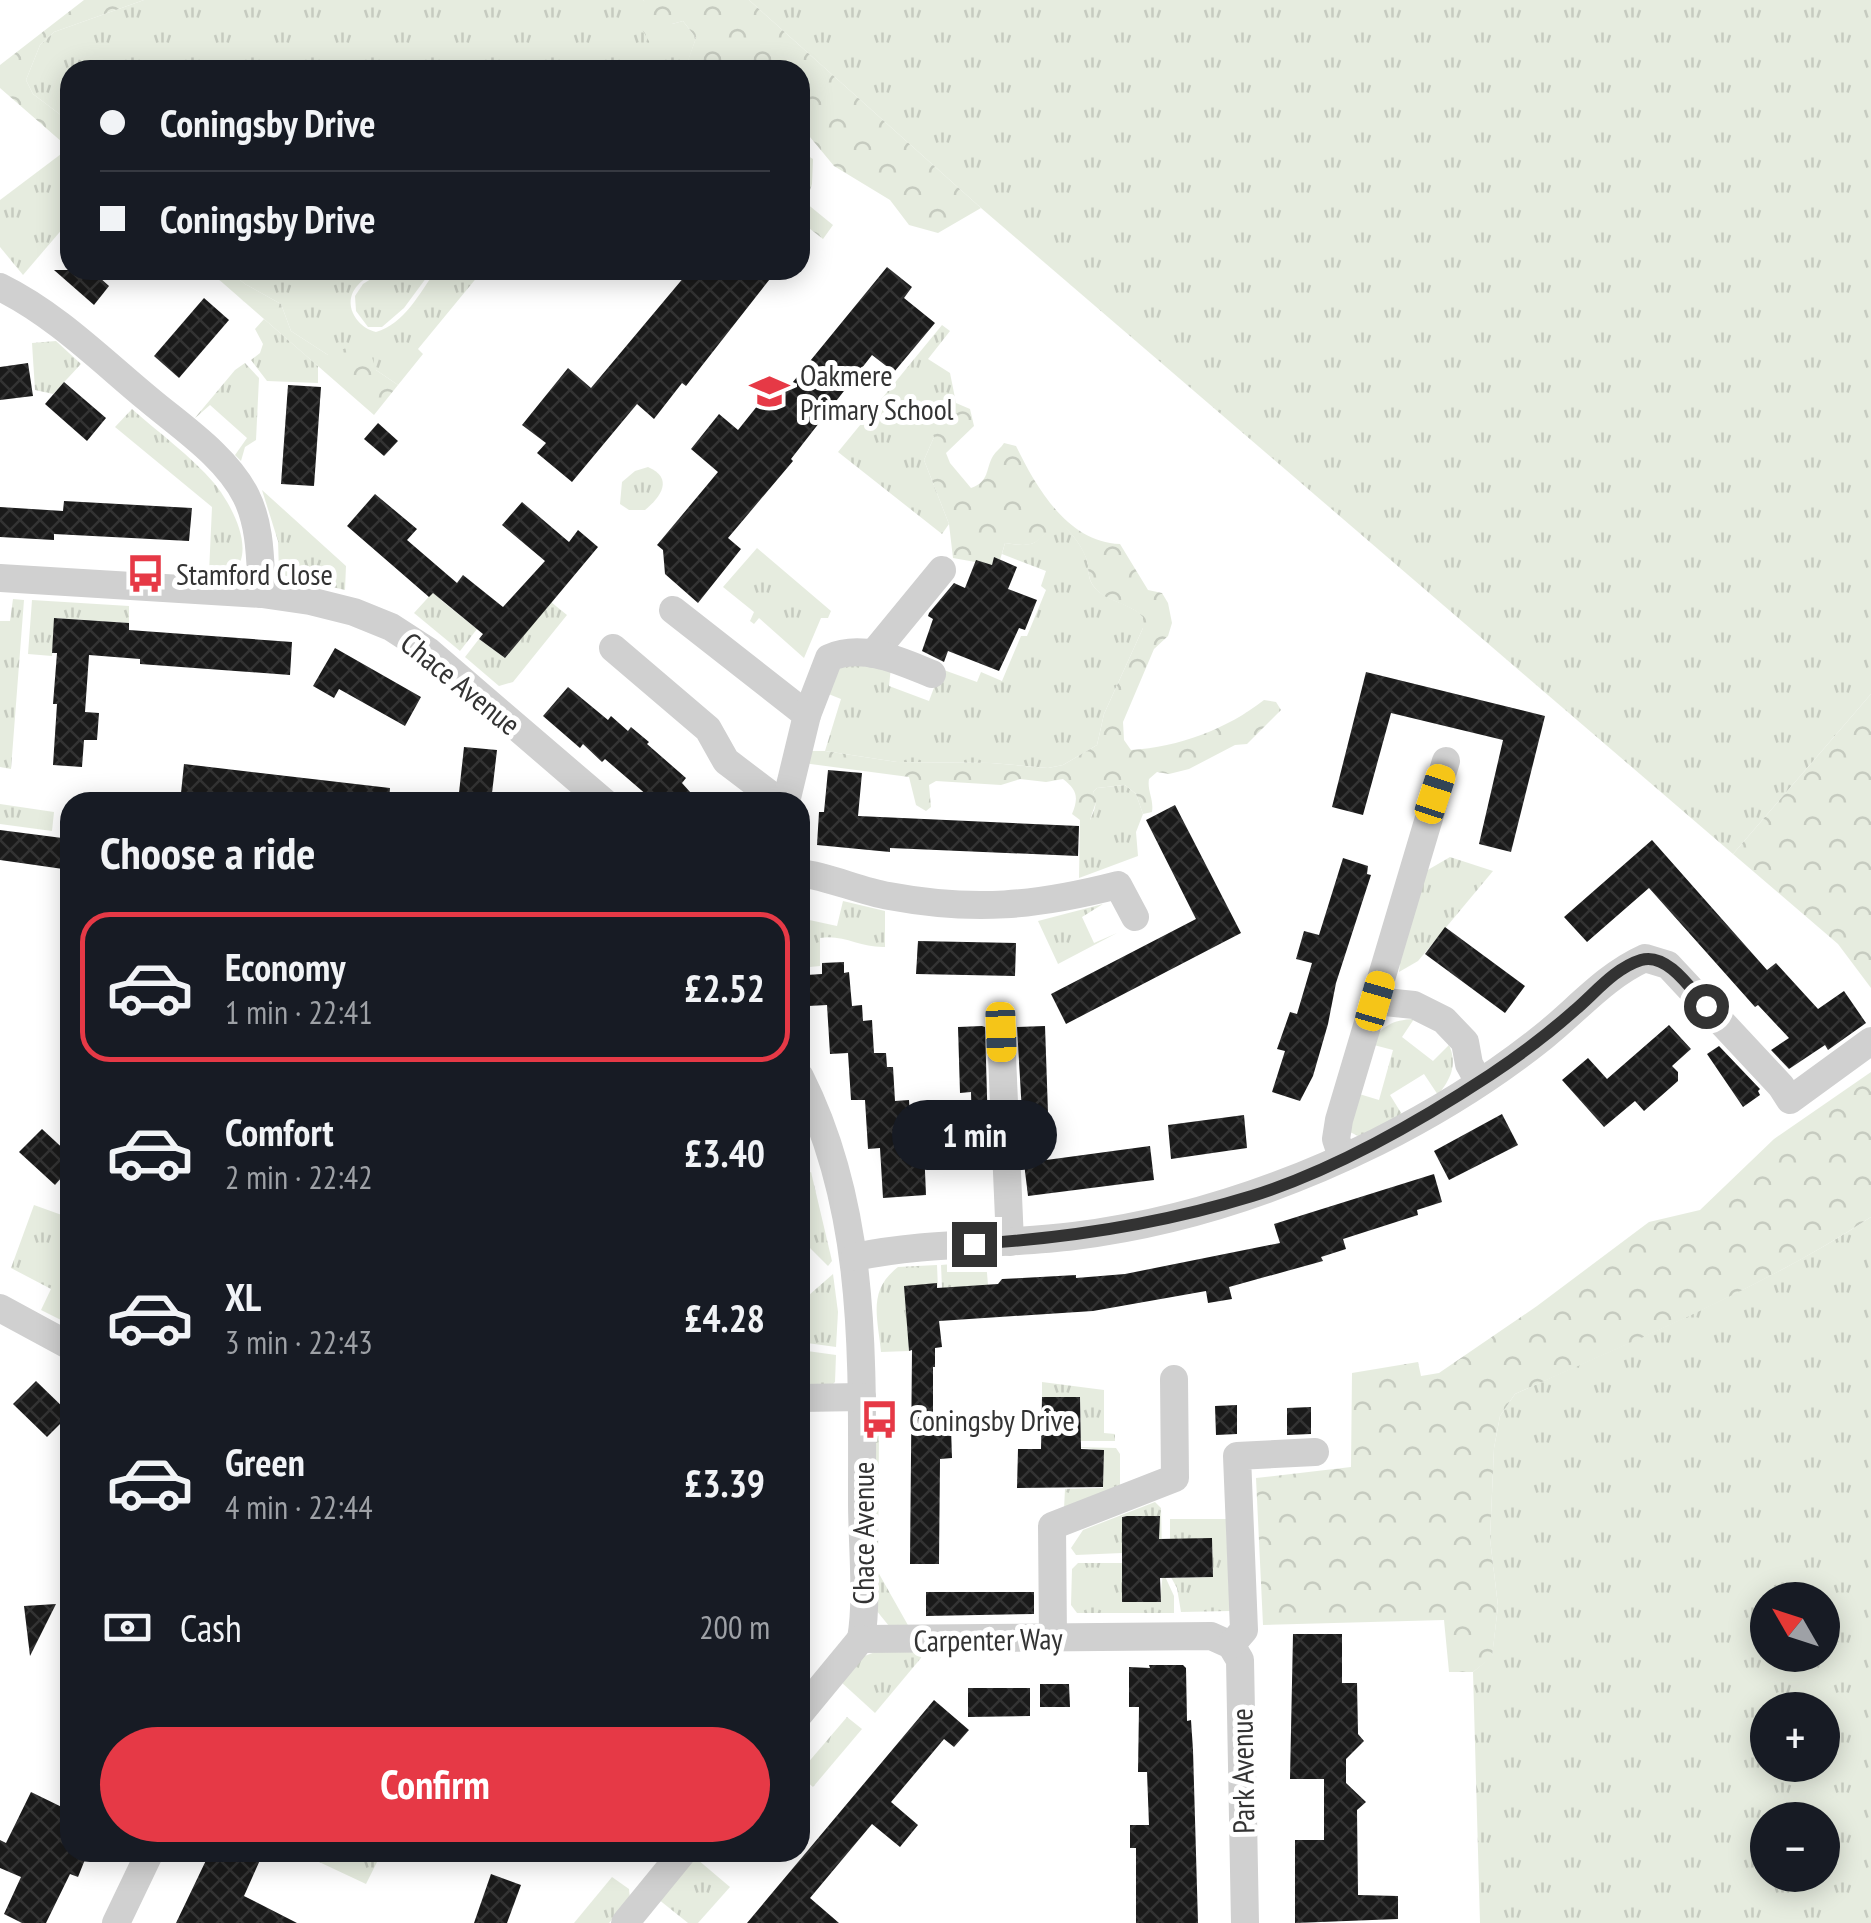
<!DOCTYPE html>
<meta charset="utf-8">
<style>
:root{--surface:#171b24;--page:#20242c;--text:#f1f3f6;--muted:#9ea1a6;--line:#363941;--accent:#e63946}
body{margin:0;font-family:"PT Sans Narrow",sans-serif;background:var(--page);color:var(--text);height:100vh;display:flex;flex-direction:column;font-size:38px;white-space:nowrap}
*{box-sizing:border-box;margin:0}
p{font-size:32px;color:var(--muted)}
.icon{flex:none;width:55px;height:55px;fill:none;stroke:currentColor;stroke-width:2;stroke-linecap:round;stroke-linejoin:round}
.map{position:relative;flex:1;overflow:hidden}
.panel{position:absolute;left:60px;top:792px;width:750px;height:1070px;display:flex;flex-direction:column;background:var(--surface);border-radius:30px;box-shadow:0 5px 25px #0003}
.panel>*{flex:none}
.guide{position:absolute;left:60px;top:60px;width:750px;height:220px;border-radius:30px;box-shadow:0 5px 25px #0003;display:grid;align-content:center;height:220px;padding:0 40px;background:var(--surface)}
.needle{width:65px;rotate:309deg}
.buttons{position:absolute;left:1750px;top:1582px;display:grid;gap:20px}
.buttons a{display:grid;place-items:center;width:90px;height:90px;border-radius:50%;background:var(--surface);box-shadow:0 5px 25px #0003;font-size:50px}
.end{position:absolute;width:45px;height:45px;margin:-22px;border:12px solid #333;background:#fff;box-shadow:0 0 0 5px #fff}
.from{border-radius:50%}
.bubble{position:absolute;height:70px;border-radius:35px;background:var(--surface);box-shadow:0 5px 25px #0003;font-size:32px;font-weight:600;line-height:70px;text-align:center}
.car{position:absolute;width:30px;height:60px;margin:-30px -15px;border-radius:12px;box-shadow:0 0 8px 2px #0007;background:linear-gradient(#f5c518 24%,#345 0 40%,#f5c518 0 76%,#345 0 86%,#f5c518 0)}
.guide b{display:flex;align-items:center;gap:35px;height:95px;font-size:38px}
.guide b+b{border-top:2px solid var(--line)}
.guide i{width:25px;height:25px;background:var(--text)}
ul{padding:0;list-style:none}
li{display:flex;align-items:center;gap:30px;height:150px;margin:0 20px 15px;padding:0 20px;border:5px solid transparent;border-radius:30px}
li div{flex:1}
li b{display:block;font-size:38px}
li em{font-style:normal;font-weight:600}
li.current{border-color:var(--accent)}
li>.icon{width:90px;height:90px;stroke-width:1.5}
h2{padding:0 40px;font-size:45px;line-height:120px}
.pay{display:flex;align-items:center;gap:25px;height:110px;padding:0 40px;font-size:38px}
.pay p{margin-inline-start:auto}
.cta{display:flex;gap:20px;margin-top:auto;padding:20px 40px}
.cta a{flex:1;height:115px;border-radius:60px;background:var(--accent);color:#fff;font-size:40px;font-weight:600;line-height:115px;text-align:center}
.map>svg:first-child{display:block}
.grass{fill:url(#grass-tufts);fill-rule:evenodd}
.forest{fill:url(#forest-crowns)}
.building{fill:url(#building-cross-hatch)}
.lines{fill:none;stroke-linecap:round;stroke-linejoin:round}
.minor{stroke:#d0d0d0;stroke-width:28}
.route{stroke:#333;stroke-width:12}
.labels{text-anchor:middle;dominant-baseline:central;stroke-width:10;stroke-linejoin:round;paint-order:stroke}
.poi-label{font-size:30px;fill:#333;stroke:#fff;text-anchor:start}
.street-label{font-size:30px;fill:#333;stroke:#fff}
</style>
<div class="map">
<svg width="1871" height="1923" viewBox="0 0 1871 1923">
<defs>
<pattern id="grass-tufts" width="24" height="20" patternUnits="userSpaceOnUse" patternTransform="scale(2.5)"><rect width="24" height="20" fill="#e6ecdf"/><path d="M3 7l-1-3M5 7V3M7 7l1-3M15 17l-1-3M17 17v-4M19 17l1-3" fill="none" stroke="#c6cbc0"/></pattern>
<pattern id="forest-crowns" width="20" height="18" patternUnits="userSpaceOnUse" patternTransform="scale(2.5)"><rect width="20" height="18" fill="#e6ecdf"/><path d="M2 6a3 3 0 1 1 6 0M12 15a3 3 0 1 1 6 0" fill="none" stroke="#c6cbc0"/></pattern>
<pattern id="building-cross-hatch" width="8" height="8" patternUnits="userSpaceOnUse" patternTransform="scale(2.5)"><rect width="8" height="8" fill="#1a1a1a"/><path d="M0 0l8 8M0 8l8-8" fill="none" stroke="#333"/></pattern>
</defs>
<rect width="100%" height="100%" fill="#fff"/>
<!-- grass -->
<g class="grass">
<polygon points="144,0 643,0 672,24 683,21 696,38 685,70 70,70 70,122 33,94 26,80 40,45 54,32"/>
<polygon points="749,0 1871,0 1871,694 1733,854 981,208"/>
<polygon points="69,148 70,220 23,275 0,247 0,200"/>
<path d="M228,270H379C372,275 363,279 358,285C341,303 356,327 376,332C404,324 420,293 436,270H483L418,349L423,354L398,385L376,370L328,355L291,331L281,304L245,284Z"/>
<polygon points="385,270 432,270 404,308 382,327 368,327 356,311 355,296 363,284"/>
<polygon points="264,319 318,366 318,383 267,381 251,360 260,353 263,344 255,329"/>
<polygon points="942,325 950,331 928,359 950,373 956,403 939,406 934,437 924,460 949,524 942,534 838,452"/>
<polygon points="56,341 81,364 53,394 35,390 32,343"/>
<polygon points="245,363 259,378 256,440 245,447 241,461 235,455 247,438 210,405 194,419 235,370"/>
<path d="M132,409C159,433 191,456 214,483C232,505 257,552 232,574L209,573L212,507L115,427Z"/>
<path d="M648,467C674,478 661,497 645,510H629L620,504L622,482L635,471Z"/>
<polygon points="262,490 346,566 345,590 282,575 279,571 278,541"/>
<path d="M1062,524C1073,534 1086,551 1088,565C1089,574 1088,580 1095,588C1106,601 1130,603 1144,617L1143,628L1104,714L1097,745L1063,765L1048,768L991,763L897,762L825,751L841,699L826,693L834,672L843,665L891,667L889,686L929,701L941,669L977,682L981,672L1002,681L1021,636H1027L1046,590L1041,586L1046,571L1002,554L1005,543C1046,550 1031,536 1062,524Z"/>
<polygon points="757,548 831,611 828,618 821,618 804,658 759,618 754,624 750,621 754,612 723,587"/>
<polygon points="435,590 442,601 477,629 460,651 414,613"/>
<polygon points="13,599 24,600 11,769 0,767 0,621 10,621"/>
<polygon points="32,600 129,606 129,623 55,618 52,656 28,654"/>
<polygon points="551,602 567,615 513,682 499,686 465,657 479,639 505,658"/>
<path d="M1125,785L1136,794L1143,814L1136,832L1138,856L1079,878L1080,820H1090C1095,809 1098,803 1093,792L1097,788Z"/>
<polygon points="0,804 54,812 52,831 0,824"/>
<polygon points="1450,857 1493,871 1418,961 1399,972 1403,939 1426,871"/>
<path d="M843,901L885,911V947C861,948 843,934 820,938V966L800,968V918L837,926Z"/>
<polygon points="1103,904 1082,917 1094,943 1117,933 1058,964 1038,921"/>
<path d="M1414,1019L1402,1037L1433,1061L1449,1045C1458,1065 1450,1080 1438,1095L1424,1074L1390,1095L1403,1116L1360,1137L1350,1132L1356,1093L1379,1100L1393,1050L1370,1044C1382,1026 1392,1020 1414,1019Z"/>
<polygon points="811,1172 832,1261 828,1266 800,1238 800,1177"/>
<polygon points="34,1205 70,1218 70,1304 61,1320 41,1310 51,1289 11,1268"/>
<path d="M1871,1217V1923H1480L1473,1672L1492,1656L1498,1606L1490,1539L1494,1448L1500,1416L1515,1394C1635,1339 1760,1290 1871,1217ZM1768,1600H1822V1655H1768ZM1768,1710H1822V1765H1768ZM1768,1820H1822V1875H1768Z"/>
<polygon points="986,1261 988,1285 942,1288 941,1265"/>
<path d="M937,1265L938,1289L937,1284L905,1287L909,1351L881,1352C878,1318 867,1291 898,1267Z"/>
<polygon points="833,1274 838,1312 836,1347 800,1342 800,1303"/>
<polygon points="800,1350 836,1355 835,1382 831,1386 807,1387 800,1377"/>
<polygon points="1042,1382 1104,1390 1104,1433 1115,1434 1115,1441 1074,1441 1081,1437 1080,1397 1042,1397"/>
<polygon points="879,1435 878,1572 909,1627 889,1626 872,1605 873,1439"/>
<polygon points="1073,1447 1116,1448 1120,1454 1120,1491 1064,1509 1065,1489 1103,1488 1104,1450"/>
<polygon points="1155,1502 1161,1508 1162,1553 1159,1553 1159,1516 1122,1516 1122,1553 1076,1555 1071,1548 1083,1530"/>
<polygon points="1170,1519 1226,1519 1230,1611 1181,1612 1177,1588 1168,1572 1174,1578 1213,1577 1212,1539 1174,1539 1170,1553"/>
<polygon points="1078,1563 1122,1563 1122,1602 1160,1601 1163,1572 1174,1596 1174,1613 1077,1613 1071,1605 1072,1569"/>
<polygon points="878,1651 922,1652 921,1658 875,1713 841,1682 859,1658"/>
<polygon points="847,1717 862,1729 813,1787 800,1776 800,1772"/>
<polygon points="378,1852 381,1854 366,1884 300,1853"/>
<polygon points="692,1859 698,1860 730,1887 698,1923 688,1923 658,1899"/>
<polygon points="612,1877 629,1889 630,1899 609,1923 574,1923"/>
</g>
<!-- forest -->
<g class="forest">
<polygon points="84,0 144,0 54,32 40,45 26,80 33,94 70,122 70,149 0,88 0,65"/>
<polygon points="643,0 749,0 981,208 938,233 909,225 890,200 834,166 800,125 800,70 709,70 709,66 688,60 696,38 683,21 672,24 661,45 650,43 642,29 648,7"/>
<polygon points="800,151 813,159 812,184 806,203 833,225 823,239 800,221"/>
<polygon points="208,270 228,270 245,284 281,304 291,331 328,355 354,345 371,354 376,370 398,385 374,415"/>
<path d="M956,403L970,409L974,426L946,453L950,463L971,488C990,481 985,470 993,456C996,451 1001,448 1004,443L1016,446C1037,489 1068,542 1120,544L1148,590L1162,593L1168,603L1172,623L1168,636L1154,649L1123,722L1124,740L1131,750C1179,747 1227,729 1264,700L1276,702L1281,710L1247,744L1235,745L1189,769L1169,774L1157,772L1149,779C1147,791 1154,799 1152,812L1143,814L1136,794L1125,785L1097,788L1093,792L1097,799L1090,820H1080L1072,814C1079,797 1077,790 1063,779L1046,782L1020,779L1001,785L936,781L929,785L931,807L926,811L916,805L909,777L803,763L808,751H825L897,762L991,763L1048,768L1063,765L1097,745L1104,714L1143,628V617C1130,603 1106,602 1095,588C1086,578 1090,568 1086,558C1081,545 1072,533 1062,525C1032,536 1046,550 1005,543L1000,560L994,557L992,565L953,558L949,524L924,460L934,437L928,419L939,406Z"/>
<polygon points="1871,694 1871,988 1838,944 1733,854"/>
<path d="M1871,1072V1217C1760,1290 1635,1340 1515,1394L1500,1416L1494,1448L1490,1539L1498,1606L1492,1657L1473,1672H1449L1444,1620L1263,1625L1256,1478L1351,1467L1352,1373L1418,1362L1421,1376L1439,1373L1537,1306L1649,1222L1700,1210L1774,1139Z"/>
</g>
<!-- building -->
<g class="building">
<polygon points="887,267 912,287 904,298 935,323 894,372 872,355 791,459 793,461 728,538 741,549 698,603 665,574 663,550 657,545 718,472 691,449 719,414 738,430 778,380 788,388"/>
<polygon points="54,270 91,270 109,286 94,305"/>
<polygon points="690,270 777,270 686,386 682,383 654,419 637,404 572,482 537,453 546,443 522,425 568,368 591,388"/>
<polygon points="204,298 229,320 179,378 154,356"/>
<polygon points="28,363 33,396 0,400 0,367"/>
<polygon points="64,382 106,418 87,441 45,404"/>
<polygon points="288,385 321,387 314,486 281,484"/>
<polygon points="378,423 398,441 384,456 364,439"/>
<polygon points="375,494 417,529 407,540 457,583 463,575 503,607 545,561 502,525 522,502 569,542 578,530 598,547 505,658 479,639 483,634 433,593 429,597 347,526"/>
<polygon points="64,501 192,508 189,541 54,534 54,540 0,537 0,507 63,511"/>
<polygon points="994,557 1017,567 1008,589 1037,600 1025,630 1019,628 999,671 948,651 944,662 922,651 933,619 928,616 929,613 954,583 965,588 976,560 992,565"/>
<polygon points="54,618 129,623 129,630 292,642 290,675 140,664 140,659 89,655 85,712 99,713 97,740 84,740 82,767 53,765 57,704 53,704 57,653 52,653"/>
<polygon points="335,648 421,697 405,726 339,689 334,698 313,686"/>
<polygon points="1366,672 1545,716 1511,852 1479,844 1503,740 1391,713 1363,815 1332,807"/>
<polygon points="568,687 608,720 611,716 628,731 631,727 649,742 647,744 686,778 682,783 699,802 655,802 605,759 602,762 583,744 580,748 543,716"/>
<polygon points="464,747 497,750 491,802 458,802"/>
<polygon points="184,764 390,788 389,802 260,802 181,793"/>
<polygon points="828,770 862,773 858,816 1079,826 1078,856 890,848 890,852 817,845 819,812 824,812"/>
<polygon points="1175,805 1241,933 1066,1024 1051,994 1196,919 1146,820"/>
<polygon points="0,830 70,839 70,870 0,860"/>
<polygon points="1652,840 1767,970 1776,963 1818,1009 1844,991 1866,1023 1828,1050 1825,1045 1789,1069 1771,1050 1789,1038 1758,1005 1755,1007 1649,888 1587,942 1564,917"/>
<polygon points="1343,858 1368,866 1367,874 1371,875 1336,983 1328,1024 1313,1076 1300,1101 1272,1092 1285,1051 1277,1049 1290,1012 1297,1014 1312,963 1296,959 1304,931 1319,935"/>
<polygon points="1445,927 1525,986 1505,1013 1425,954"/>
<polygon points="918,941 1016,943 1015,976 916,974"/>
<polygon points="844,962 844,973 849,972 852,1006 862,1005 863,1021 872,1020 874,1053 886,1053 887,1067 893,1067 895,1101 909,1100 912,1149 924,1148 926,1195 883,1198 880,1148 868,1149 865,1100 851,1100 848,1053 830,1054 827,1005 808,1006 806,975 822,974 822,963"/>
<polygon points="1669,1025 1691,1049 1672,1066 1678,1072 1678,1081 1644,1111 1635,1101 1604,1127 1562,1080 1588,1058 1607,1079"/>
<polygon points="982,1026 985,1027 988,1130 972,1131 971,1092 960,1093 958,1027"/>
<polygon points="1045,1026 1048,1113 1022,1113 1017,1027"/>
<polygon points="1719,1046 1760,1089 1758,1091 1760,1095 1743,1107 1707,1054"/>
<polygon points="1502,1114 1518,1145 1449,1180 1434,1151"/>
<polygon points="1244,1115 1247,1148 1171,1159 1168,1125"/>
<polygon points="42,1129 70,1155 70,1168 55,1185 19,1152"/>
<polygon points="1150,1146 1154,1180 1028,1196 1024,1163"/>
<polygon points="1434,1174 1442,1202 1417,1210 1418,1215 1343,1239 1346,1249 1321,1257 1323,1261 1229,1287 1232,1299 1208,1303 1206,1291 1093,1311 939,1321 942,1347 935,1348 935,1367 933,1367 933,1428 951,1428 952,1458 940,1459 939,1564 910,1564 912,1350 909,1351 904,1286 937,1283 937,1288 998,1284 1002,1279 1022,1278 1076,1275 1076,1278 1125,1274 1280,1243 1274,1224"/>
<polygon points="36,1381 70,1414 47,1437 13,1404"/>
<polygon points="1042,1397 1080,1397 1081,1449 1104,1450 1103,1487 1017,1488 1018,1449 1041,1449"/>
<polygon points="1237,1405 1237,1434 1216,1435 1215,1406"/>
<polygon points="1311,1407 1311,1434 1287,1435 1287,1408"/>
<polygon points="1127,1516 1160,1516 1159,1539 1212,1538 1213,1577 1160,1578 1161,1602 1122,1602 1122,1517"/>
<polygon points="926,1592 1034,1592 1034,1614 926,1616"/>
<polygon points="56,1604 30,1656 24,1606"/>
<polygon points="1293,1634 1342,1634 1342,1683 1357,1683 1358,1734 1364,1741 1346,1759 1346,1783 1366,1802 1357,1810 1358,1895 1398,1896 1398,1919 1295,1923 1295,1840 1324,1840 1324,1779 1290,1779"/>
<polygon points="1149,1665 1183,1665 1186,1668 1187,1721 1191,1720 1193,1750 1198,1923 1136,1923 1136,1848 1130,1848 1130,1825 1149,1825 1147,1772 1138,1772 1139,1707 1129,1707 1129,1667 1150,1668"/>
<polygon points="1040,1684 1069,1684 1070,1707 1040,1707"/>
<polygon points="968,1688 1030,1688 1030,1716 968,1717"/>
<polygon points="934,1700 969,1730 954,1747 944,1739 891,1802 918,1825 900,1847 872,1824 810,1898 839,1923 747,1923"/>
<polygon points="31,1792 70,1811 70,1852 88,1852 78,1877 70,1874 46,1923 22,1923 4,1914 21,1877 0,1868 0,1840 6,1843"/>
<polygon points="210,1852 245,1852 260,1860 244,1896 297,1923 176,1923"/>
<polygon points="491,1874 521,1885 507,1923 474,1923"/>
</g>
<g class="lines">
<!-- minor -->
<g class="minor">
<path d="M0,287C55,314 100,359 147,398C180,426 226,456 246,496C261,526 260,561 262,594"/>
<polyline points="0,578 262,594 310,601 354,612 391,627 428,651 604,802"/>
<polyline points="673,610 807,715"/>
<polyline points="613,648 708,729 726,761 780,802"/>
<polyline points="873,654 942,570"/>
<path d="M786,802L807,715L829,658C863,643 900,661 932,674"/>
<path d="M800,873C831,877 859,891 889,896C974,912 1036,906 1118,885L1135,917"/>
<polyline points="1375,1001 1414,1005 1444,1020 1465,1042 1469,1064 1479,1082"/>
<polyline points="1001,1033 1010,1242"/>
<path d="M800,1077C867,1210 862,1357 862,1502C862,1543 868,1600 861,1639"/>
<polyline points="1342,1157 1336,1139 1339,1120 1446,761"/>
<path d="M855,1257C927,1242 1001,1245 1074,1236C1179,1223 1282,1189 1377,1142C1435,1113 1493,1077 1543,1037C1577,1010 1605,976 1645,958L1668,965L1781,1086L1790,1100L1871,1041"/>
<polyline points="0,1308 70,1346"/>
<polyline points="800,1398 862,1397"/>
<polyline points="1053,1638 1052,1526 1175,1478 1174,1379"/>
<polyline points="861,1639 1211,1636 1231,1645 1240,1660 1245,1923"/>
<polyline points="1231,1645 1244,1630 1237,1456 1315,1452"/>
<polyline points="800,1713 861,1639"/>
<polyline points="116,1923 150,1852"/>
<polyline points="625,1923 683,1852"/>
</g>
</g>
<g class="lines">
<!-- route -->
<path class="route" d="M974,1244C1069,1238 1161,1224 1252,1196C1332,1171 1420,1121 1490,1075C1520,1055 1548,1034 1575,1010C1595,993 1615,968 1641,960C1667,952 1691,989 1706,1006"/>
</g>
<!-- icons -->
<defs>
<symbol id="school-bare" viewBox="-9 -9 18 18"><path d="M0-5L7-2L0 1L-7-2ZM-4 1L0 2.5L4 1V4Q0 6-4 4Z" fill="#e63946" stroke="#fff" stroke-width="2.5" paint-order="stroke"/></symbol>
<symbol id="bus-bare" viewBox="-9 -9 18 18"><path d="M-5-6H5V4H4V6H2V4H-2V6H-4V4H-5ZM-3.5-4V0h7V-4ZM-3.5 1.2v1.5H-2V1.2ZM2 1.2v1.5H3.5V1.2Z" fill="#e63946" stroke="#fff" stroke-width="2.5" paint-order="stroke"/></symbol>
</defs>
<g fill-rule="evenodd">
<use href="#school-bare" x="742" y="364" width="55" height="55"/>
<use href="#bus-bare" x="118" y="546" width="55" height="55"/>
<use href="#bus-bare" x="852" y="1392" width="55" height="55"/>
</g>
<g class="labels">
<!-- poi labels -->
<g class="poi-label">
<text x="800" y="374">Oakmere<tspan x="800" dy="34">Primary School</tspan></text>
<text x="176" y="573">Stamford Close</text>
<text x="909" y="1419">Coningsby Drive</text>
</g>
<!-- street labels -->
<g class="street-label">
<text transform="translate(461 683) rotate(39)">Chace Avenue</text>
<text transform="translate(862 1533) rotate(-90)">Chace Avenue</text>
<text transform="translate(988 1639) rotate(-1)">Carpenter Way</text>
<text transform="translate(1242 1771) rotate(-91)">Park Avenue</text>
</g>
</g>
</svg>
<div class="buttons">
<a><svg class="needle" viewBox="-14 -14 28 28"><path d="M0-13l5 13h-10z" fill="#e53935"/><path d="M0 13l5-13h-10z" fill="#9ea1a6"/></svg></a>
<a>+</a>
<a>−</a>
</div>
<i class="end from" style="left:1706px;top:1006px"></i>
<i class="end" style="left:974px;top:1244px"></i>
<div class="bubble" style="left:892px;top:1100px;width:165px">1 min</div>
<i class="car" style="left:1435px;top:794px;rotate:18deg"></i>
<i class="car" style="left:1375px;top:1001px;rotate:16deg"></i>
<i class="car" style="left:1001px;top:1032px;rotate:178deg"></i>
<div class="guide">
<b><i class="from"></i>Coningsby Drive</b>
<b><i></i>Coningsby Drive</b>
</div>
<section class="panel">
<h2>Choose a ride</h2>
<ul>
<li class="current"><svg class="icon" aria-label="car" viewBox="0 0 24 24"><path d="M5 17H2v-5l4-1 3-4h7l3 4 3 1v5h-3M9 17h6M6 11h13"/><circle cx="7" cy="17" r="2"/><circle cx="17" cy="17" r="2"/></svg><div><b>Economy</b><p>1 min · 22:41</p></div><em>£2.52</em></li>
<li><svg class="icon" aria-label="car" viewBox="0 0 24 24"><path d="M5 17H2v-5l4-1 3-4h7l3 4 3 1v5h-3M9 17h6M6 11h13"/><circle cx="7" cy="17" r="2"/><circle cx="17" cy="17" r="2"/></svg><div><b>Comfort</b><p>2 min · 22:42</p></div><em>£3.40</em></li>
<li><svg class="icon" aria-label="car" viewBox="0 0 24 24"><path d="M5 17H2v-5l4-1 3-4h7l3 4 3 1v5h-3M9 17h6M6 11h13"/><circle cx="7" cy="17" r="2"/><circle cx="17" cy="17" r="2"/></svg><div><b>XL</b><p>3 min · 22:43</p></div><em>£4.28</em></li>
<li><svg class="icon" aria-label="car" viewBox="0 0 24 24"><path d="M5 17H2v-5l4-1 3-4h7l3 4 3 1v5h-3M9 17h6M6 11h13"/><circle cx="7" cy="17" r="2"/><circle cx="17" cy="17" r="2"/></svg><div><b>Green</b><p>4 min · 22:44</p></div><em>£3.39</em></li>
</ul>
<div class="pay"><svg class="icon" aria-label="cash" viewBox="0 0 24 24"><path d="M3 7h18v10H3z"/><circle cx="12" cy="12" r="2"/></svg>Cash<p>200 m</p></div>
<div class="cta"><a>Confirm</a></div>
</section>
</div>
